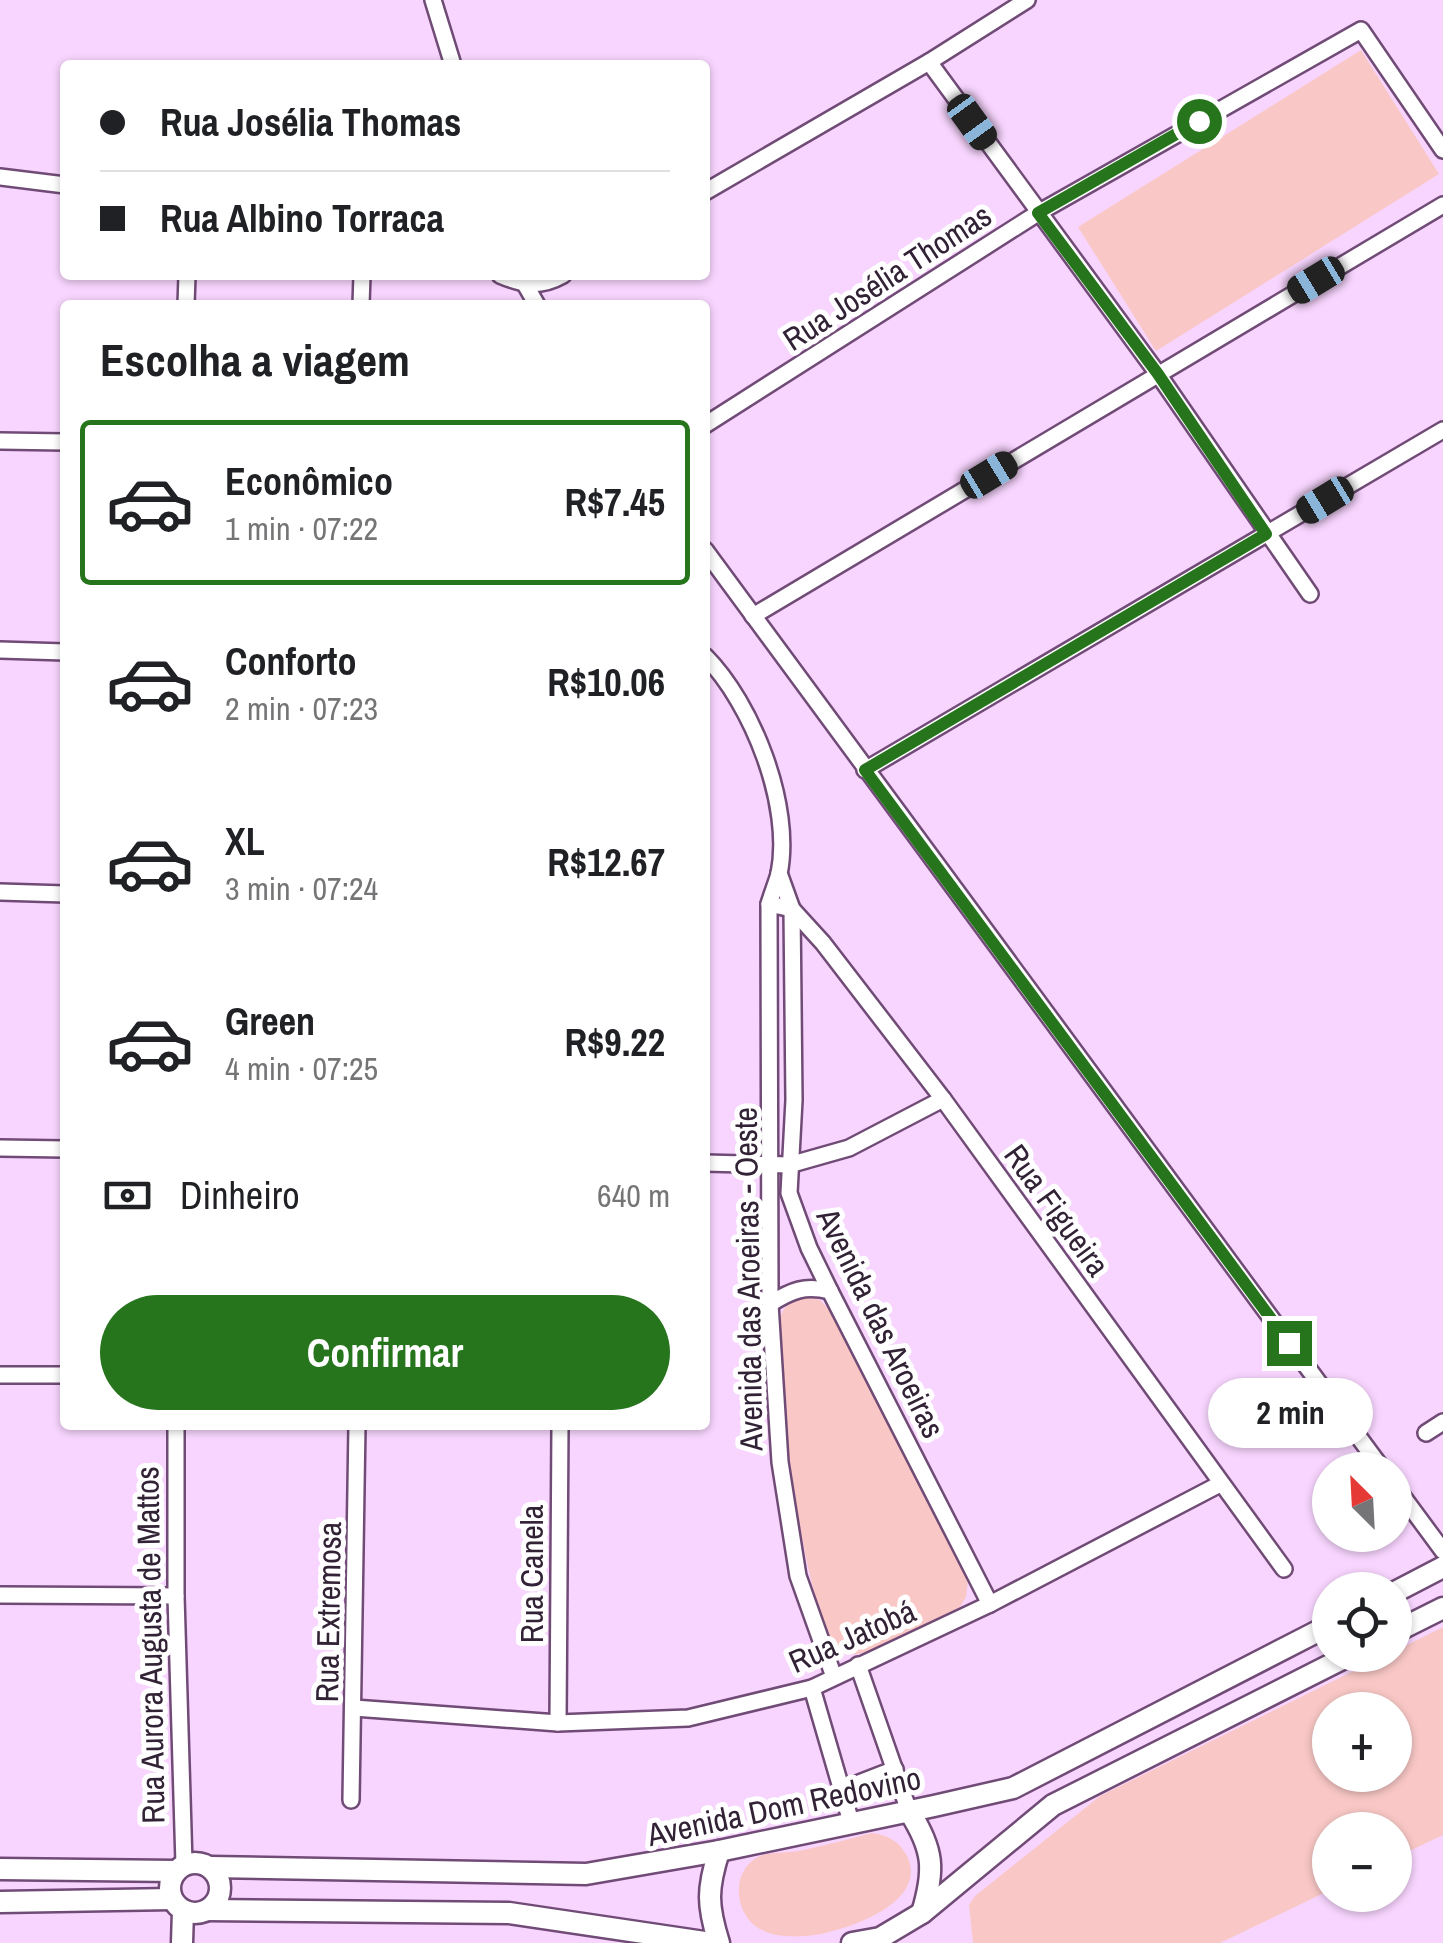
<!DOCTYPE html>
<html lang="pt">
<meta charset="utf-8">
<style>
:root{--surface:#fff;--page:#f6f6f6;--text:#202124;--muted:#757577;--line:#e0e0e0;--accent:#26751d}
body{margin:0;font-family:"Archivo Narrow",sans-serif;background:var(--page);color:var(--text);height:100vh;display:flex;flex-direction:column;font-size:38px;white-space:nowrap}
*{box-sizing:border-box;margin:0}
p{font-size:32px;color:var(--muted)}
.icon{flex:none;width:55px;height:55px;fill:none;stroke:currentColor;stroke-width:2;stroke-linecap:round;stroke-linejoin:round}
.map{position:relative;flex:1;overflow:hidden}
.drawer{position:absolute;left:60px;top:300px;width:650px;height:1130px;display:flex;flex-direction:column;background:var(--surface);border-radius:10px;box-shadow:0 2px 8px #0004}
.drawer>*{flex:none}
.banner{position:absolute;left:60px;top:60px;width:650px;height:220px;border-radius:10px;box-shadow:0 2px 8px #0004;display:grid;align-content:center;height:220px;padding:0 40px;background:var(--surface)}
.needle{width:65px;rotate:336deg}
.tools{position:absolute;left:1312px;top:1452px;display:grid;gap:20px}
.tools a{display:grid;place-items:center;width:100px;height:100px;border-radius:50%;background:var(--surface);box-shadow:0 2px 8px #0004;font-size:50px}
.end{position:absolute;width:45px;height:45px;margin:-22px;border:12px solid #26751d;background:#fff;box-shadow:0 0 0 5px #fff}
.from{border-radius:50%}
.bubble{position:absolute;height:70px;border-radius:35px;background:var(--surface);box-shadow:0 2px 8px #0004;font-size:32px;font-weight:700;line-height:70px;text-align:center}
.car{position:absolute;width:30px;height:60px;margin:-30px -15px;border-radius:12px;box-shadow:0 0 8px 2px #0007;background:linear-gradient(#222 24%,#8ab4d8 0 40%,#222 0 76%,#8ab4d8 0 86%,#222 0)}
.banner b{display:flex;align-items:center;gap:35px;height:95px;font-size:38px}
.banner b+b{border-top:2px solid var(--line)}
.banner i{width:25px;height:25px;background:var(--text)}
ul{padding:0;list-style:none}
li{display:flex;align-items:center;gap:30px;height:165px;margin:0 20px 15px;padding:0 20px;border:5px solid transparent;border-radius:10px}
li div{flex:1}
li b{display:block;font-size:38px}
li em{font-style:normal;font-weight:700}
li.active{border-color:var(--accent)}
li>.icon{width:90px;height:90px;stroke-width:1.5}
h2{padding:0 40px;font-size:45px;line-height:120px}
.pay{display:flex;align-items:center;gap:25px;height:110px;padding:0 40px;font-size:38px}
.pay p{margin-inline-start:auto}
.cta{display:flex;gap:20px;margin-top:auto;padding:20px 40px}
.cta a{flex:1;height:115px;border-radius:60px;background:var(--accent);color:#fff;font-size:40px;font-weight:700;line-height:115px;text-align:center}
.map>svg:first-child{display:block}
.green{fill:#f9c8c6;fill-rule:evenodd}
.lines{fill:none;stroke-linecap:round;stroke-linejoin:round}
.minor-casing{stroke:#704b76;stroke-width:20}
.tertiary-casing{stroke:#704b76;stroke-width:25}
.minor{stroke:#fff;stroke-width:15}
.tertiary{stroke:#fff;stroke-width:20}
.route{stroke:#26751d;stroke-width:12}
.labels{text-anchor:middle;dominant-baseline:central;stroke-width:10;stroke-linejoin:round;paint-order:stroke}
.street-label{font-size:32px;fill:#322235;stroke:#fff}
</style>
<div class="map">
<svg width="1443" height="1943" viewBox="0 0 1443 1943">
<rect width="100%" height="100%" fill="#f8d5fe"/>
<!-- green -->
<g class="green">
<polygon points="1361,50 1439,174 1156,351 1078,227"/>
<path d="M805,1296L820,1300L830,1311L968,1581L966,1597L960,1607C936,1619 864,1664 842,1653C806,1635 774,1367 780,1321C782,1306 792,1300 805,1296Z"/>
<path d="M1443,1627V1835L1395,1858V1830H1330V1890L1220,1943H973L969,1905L975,1896L1100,1796L1386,1655H1395V1651ZM1330,1710H1395V1775H1330Z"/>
<path d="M872,1833C888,1835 901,1842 908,1858C927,1903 848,1930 815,1935C799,1937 777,1938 762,1930C734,1917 729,1870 760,1856C771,1852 786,1853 798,1851C823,1846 848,1839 872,1833Z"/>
</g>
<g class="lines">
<defs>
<g id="minor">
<polyline points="433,0 453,65"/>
<polyline points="929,62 1158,374 1310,594"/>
<polyline points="0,177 65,185"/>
<polyline points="705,192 929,62 1027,0"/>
<path d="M500,275C523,285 540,288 563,275"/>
<polyline points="522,279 537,305"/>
<polyline points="186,305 187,275"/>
<polyline points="361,305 362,275"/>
<polyline points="705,425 1038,213 1361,30 1443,150"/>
<polyline points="0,441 65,442"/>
<polyline points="705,550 1383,1470"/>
<polyline points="753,616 1443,205"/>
<polyline points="0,650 65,652"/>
<path d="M705,656C752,703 793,806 779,874C776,884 772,894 769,904L770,1304L780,1462L798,1576L834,1677"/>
<polyline points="865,770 1443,430"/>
<polyline points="779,873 792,909 794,1100 789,1193 809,1248 830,1291 990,1604"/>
<polyline points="0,892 65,894"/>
<polyline points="769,904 792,909 823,943 943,1099 1284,1569"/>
<polyline points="0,1148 65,1149"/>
<polyline points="705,1163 789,1165 849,1148 943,1099"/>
<path d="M770,1304C792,1290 805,1285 830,1291"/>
<polyline points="0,1375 65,1375"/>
<polyline points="176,1425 176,1596 184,1864"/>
<polyline points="1426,1433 1443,1422"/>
<polyline points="1395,1486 1443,1551"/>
<polyline points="0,1595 176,1596"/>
<polyline points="858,1665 909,1811"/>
<polyline points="812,1688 851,1822"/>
<polyline points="354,1708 558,1723 688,1718 812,1688 990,1604 1220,1484"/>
<polyline points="558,1723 560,1425"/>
<polyline points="841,1790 895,1769"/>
<polyline points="351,1800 357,1425"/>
</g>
<g id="tertiary">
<polyline points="1395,1592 1443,1567"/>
<polyline points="1395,1632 1443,1608"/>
<path d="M909,1811C934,1850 935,1870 922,1913"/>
<circle cx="195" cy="1888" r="25"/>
<polyline points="210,1867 586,1874 719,1851 934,1806 1013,1788 1330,1625"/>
<polyline points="0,1869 176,1871"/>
<polyline points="0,1902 172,1899"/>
<polyline points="207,1910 509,1913 711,1943"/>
<polyline points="182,1943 183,1911"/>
<path d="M719,1943C707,1905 707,1889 719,1851"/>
<polyline points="852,1943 880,1938 922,1913 1053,1805 1350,1655"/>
</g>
</defs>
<!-- minor casing -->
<use href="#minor" class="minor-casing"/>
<!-- tertiary casing -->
<use href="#tertiary" class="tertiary-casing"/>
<!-- minor -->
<use href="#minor" class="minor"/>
<!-- tertiary -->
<use href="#tertiary" class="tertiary"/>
</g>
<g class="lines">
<!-- route -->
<polyline class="route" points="1199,121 1038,213 1158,374 1266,534 865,770 1289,1343"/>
</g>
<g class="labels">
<!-- street labels -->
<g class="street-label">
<text transform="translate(887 277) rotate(-33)">Rua Josélia Thomas</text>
<text transform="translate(1057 1210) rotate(54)">Rua Figueira</text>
<text transform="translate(748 1279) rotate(-91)">Avenida das Aroeiras - Oeste</text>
<text transform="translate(881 1323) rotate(64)">Avenida das Aroeiras</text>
<text transform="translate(531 1574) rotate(-90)">Rua Canela</text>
<text transform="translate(328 1612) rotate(-89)">Rua Extremosa</text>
<text transform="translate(852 1636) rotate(-24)">Rua Jatobá</text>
<text transform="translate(150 1645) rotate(-91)">Rua Aurora Augusta de Mattos</text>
<text transform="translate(784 1806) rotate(-12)">Avenida Dom Redovino</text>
</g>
</g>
</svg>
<div class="tools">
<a><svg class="needle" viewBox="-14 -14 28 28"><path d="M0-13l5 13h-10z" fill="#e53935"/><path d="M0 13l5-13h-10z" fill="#757577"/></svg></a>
<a><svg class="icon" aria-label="locate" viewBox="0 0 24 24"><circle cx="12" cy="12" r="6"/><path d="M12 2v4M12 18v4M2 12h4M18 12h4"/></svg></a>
<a>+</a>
<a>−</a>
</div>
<i class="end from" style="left:1199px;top:121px"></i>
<i class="end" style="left:1289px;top:1343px"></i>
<div class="bubble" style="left:1208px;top:1378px;width:165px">2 min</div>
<i class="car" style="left:972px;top:122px;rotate:144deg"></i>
<i class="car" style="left:1316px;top:280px;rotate:239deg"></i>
<i class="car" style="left:989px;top:475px;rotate:59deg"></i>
<i class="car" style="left:1325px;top:500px;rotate:239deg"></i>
<div class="banner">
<b><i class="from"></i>Rua Josélia Thomas</b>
<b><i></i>Rua Albino Torraca</b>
</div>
<section class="drawer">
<h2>Escolha a viagem</h2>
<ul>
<li class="active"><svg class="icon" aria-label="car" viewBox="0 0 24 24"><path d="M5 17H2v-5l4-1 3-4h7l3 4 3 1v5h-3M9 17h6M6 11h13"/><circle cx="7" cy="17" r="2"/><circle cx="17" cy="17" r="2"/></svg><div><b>Econômico</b><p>1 min · 07:22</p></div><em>R$7.45</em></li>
<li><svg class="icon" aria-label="car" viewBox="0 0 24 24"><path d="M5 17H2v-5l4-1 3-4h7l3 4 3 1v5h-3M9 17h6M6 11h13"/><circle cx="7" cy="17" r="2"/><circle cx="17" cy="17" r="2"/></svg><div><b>Conforto</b><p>2 min · 07:23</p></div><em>R$10.06</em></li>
<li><svg class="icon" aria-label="car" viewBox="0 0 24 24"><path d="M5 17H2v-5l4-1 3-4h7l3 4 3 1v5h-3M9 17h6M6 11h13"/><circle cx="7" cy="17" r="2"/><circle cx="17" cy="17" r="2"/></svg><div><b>XL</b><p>3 min · 07:24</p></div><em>R$12.67</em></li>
<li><svg class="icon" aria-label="car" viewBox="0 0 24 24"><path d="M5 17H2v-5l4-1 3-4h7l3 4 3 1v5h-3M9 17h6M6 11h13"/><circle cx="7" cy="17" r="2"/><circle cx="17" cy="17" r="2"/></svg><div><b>Green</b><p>4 min · 07:25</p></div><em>R$9.22</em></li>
</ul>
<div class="pay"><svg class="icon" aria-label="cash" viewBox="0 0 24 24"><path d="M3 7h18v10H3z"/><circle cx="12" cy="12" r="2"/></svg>Dinheiro<p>640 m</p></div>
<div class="cta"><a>Confirmar</a></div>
</section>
</div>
